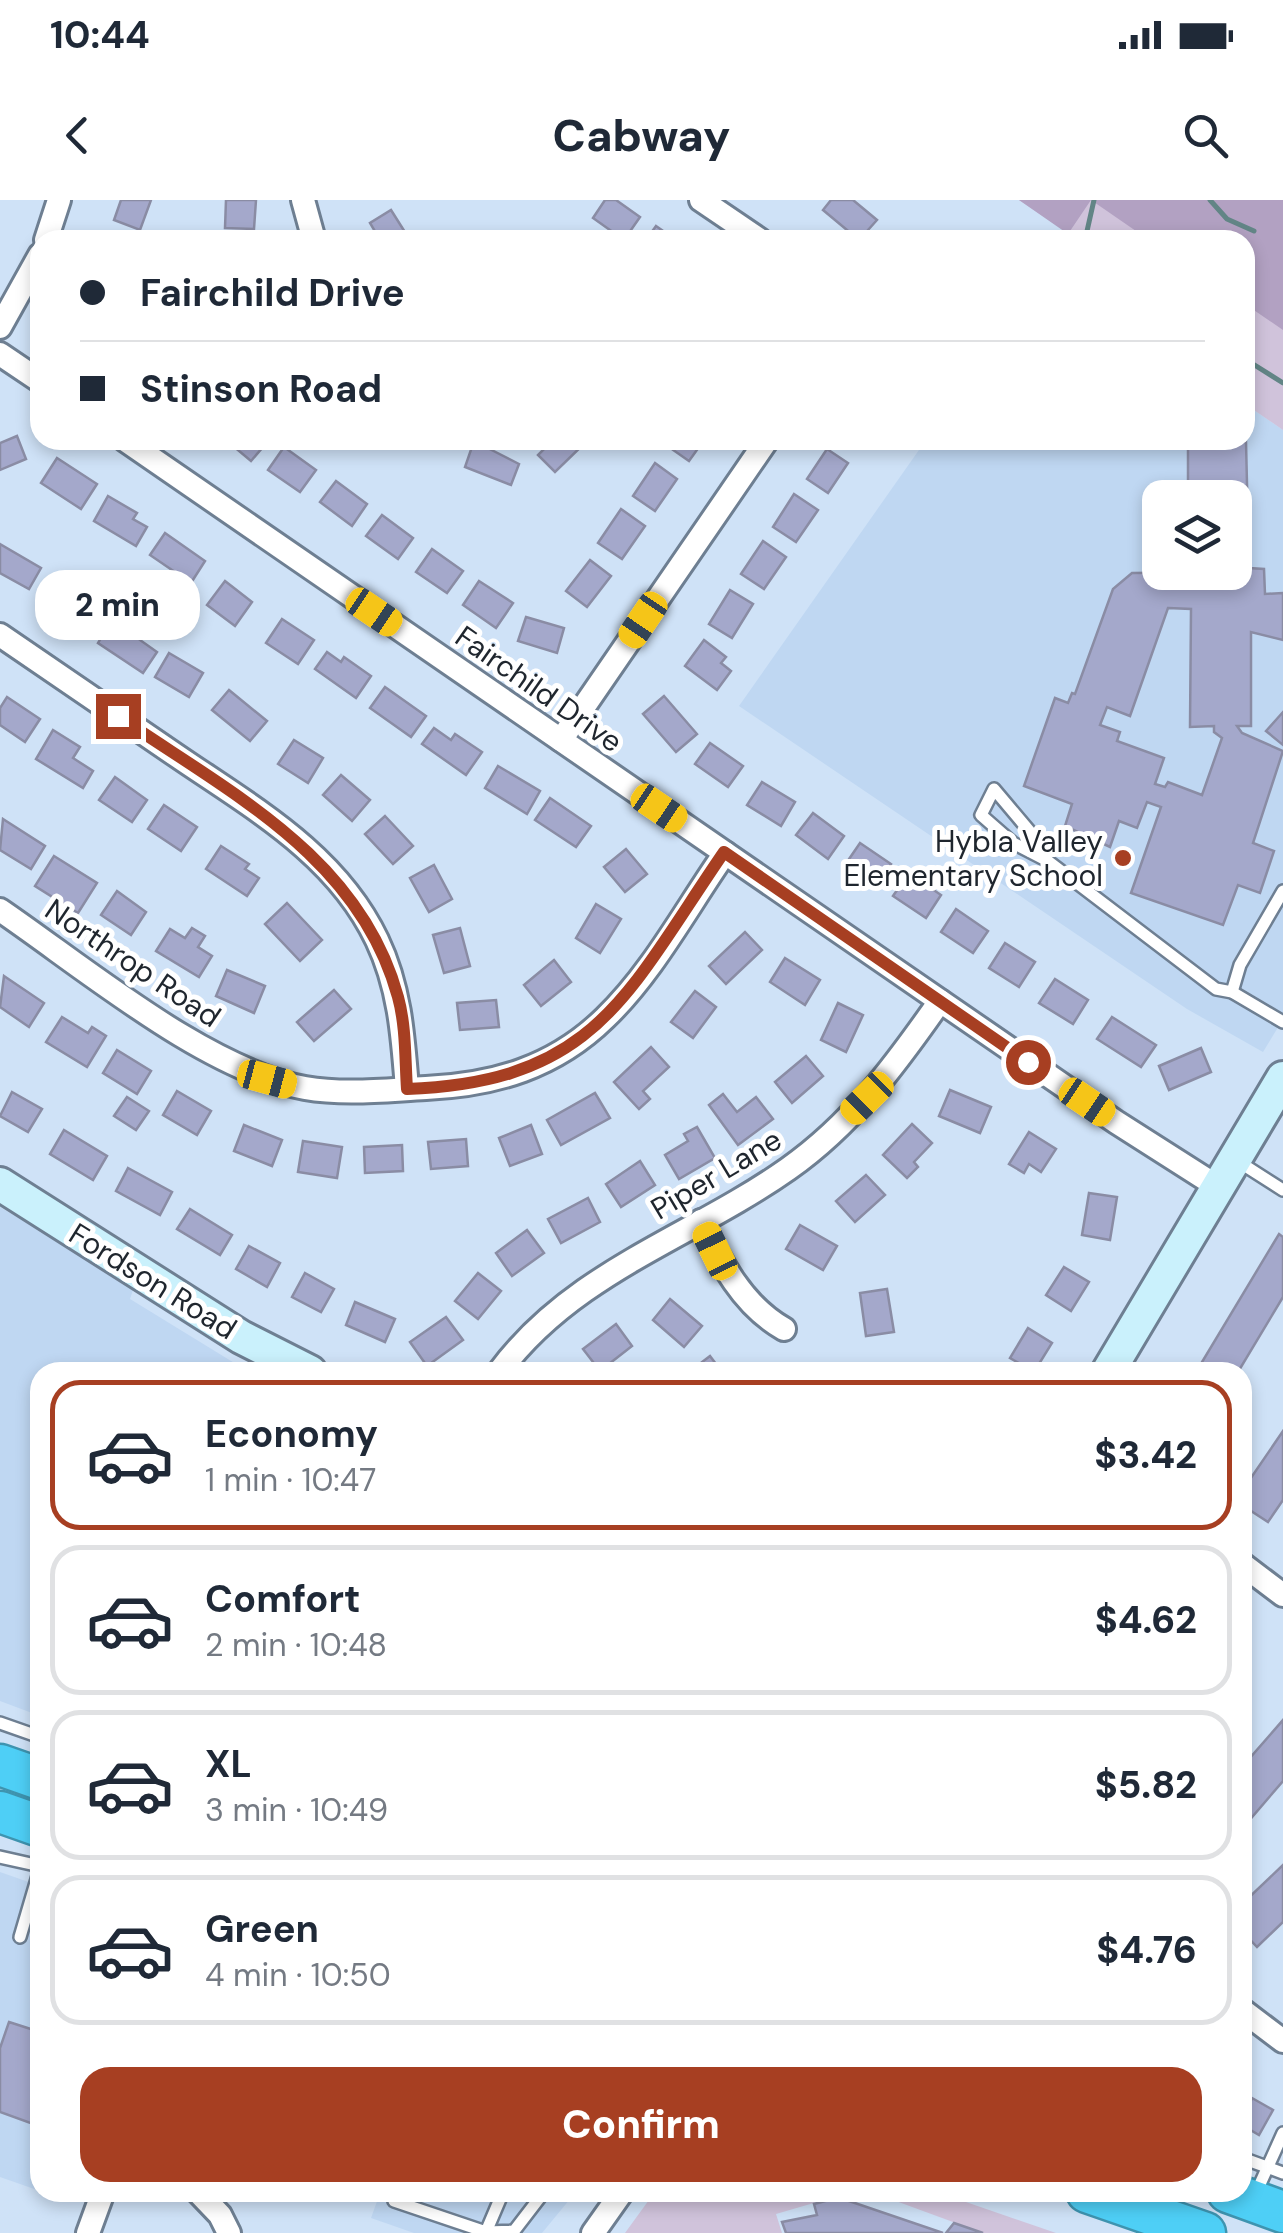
<!DOCTYPE html>
<meta charset="utf-8">
<style>
:root{--surface:#fff;--page:#f6f6f7;--text:#1f2937;--muted:#747a83;--line:#e0e1e3;--accent:#a73f22}
body{margin:0;font-family:"DM Sans",sans-serif;background:var(--page);color:var(--text);height:100vh;display:flex;flex-direction:column;font-size:38px;white-space:nowrap}
*{box-sizing:border-box;margin:0}
p{font-size:32px;color:var(--muted)}
.icon{flex:none;width:55px;height:55px;fill:none;stroke:currentColor;stroke-width:2;stroke-linecap:round;stroke-linejoin:round}
.map{position:relative;flex:1;overflow:hidden}
.details{position:absolute;left:30px;top:1162px;width:1222px;height:840px;display:flex;flex-direction:column;background:var(--surface);border-radius:30px;box-shadow:0 5px 15px #0003}
.details>*{flex:none}
.guide{position:absolute;left:30px;top:30px;width:1225px;height:220px;border-radius:30px;box-shadow:0 5px 15px #0003;display:grid;align-content:center;height:220px;padding:0 50px;background:var(--surface)}
.fabs{position:absolute;left:1142px;top:280px;display:grid;gap:20px}
.fabs a{display:grid;place-items:center;width:110px;height:110px;border-radius:20px;background:var(--surface);box-shadow:0 5px 15px #0003;font-size:50px}
.end{position:absolute;width:45px;height:45px;margin:-22px;border:12px solid #a73f22;background:#fff;box-shadow:0 0 0 5px #fff}
.from{border-radius:50%}
.bubble{position:absolute;height:70px;border-radius:30px;background:var(--surface);box-shadow:0 5px 15px #0003;font-size:32px;font-weight:800;line-height:70px;text-align:center}
.car{position:absolute;width:30px;height:60px;margin:-30px -15px;border-radius:12px;box-shadow:0 0 8px 2px #0007;background:linear-gradient(#f5c518 24%,#345 0 40%,#f5c518 0 76%,#345 0 86%,#f5c518 0)}
.guide b{display:flex;align-items:center;gap:35px;height:95px;font-size:38px}
.guide b+b{border-top:2px solid var(--line)}
.guide i{width:25px;height:25px;background:var(--text)}
ul{padding:18px 0 0;list-style:none}
li{display:flex;align-items:center;gap:30px;height:150px;margin:0 20px 15px;padding:0 30px;border:5px solid var(--line);border-radius:30px}
li div{flex:1}
li b{display:block;font-size:38px}
li em{font-style:normal;font-weight:800}
li.current{border-color:var(--accent)}
li>.icon{width:90px;height:90px;stroke-width:1.5}
.button{display:flex;gap:20px;margin-top:auto;padding:20px 50px}
.button a{flex:1;height:115px;border-radius:30px;background:var(--accent);color:#fff;font-size:40px;font-weight:800;line-height:115px;text-align:center}
.status{display:flex;justify-content:space-between;align-items:center;height:70px;padding:0 50px;background:var(--surface);direction:ltr}
.status svg{height:28px;fill:currentColor}
header{display:flex;justify-content:space-between;align-items:center;height:130px;padding:0 50px;background:var(--surface);font-size:45px;font-weight:800}
.map>svg:first-child{display:block}
.built{fill:#bfd7f2;fill-rule:evenodd}
.green{fill:#d0c3db}
.forest{fill:#b2a1c2}
.lines{fill:none;stroke-linecap:round;stroke-linejoin:round}
.stream{stroke:#628586;stroke-width:5}
.building{fill:#a4a8cb;stroke:#8a8ca4;stroke-width:2.5;fill-rule:evenodd}
.lane-casing{stroke:#6e7f92;stroke-width:16}
.street-casing{stroke:#6e7f92;stroke-width:28}
.secondary-casing{stroke:#6e7f92;stroke-width:38}
.highway-casing{stroke:#3e94b0;stroke-width:45}
.lane{stroke:#fff;stroke-width:11}
.street{stroke:#fff;stroke-width:22}
.secondary{stroke:#caf1fc;stroke-width:32}
.highway{stroke:#4ecff6;stroke-width:40}
.route{stroke:#a73f22;stroke-width:12}
.poi-dot{fill:#a73f22;stroke:#fff;stroke-width:4}
.labels{text-anchor:middle;dominant-baseline:central;stroke-width:10;stroke-linejoin:round;paint-order:stroke}
.street-label{font-size:30px;fill:#1f262e;stroke:#fff}
.poi-label{font-size:30px;fill:#1f262e;stroke:#fff;text-anchor:end}
</style>
<div class="status"><b>10:44</b><svg viewBox="0 0 49 12"><path d="M0 12V9h3v3zM5 12V6h3v6zM10 12V3h3v9zM15 12V0h3v12zM26 1h20v11H26zM47 4h2v5h-2z"/></svg></div>
<header><svg class="icon" aria-label="back" viewBox="0 0 24 24"><path d="M15 5l-7 7 7 7"/></svg>Cabway<svg class="icon" aria-label="search" viewBox="0 0 24 24"><circle cx="10" cy="10" r="6"/><path d="M15 15l6 6"/></svg></header>
<div class="map">
<svg width="1283" height="2033" viewBox="0 0 1283 2033">
<rect width="100%" height="100%" fill="#cfe2f7"/>
<!-- built -->
<g class="built">
<path d="M1245,204L1283,230V819L1263,852L1187,809L739,506L926,240H1245ZM1160,298H1235V372H1160Z"/>
<polygon points="0,1007 134,1087 130,1099 249,1172 40,1172 40,1516 0,1501"/>
<polygon points="0,1672 40,1686 40,1991 0,1977"/>
<polygon points="380,1993 575,1993 542,2033 414,2033 371,2018"/>
</g>
<!-- green -->
<g class="green">
<polygon points="1019,0 1283,0 1283,230 1245,204 1245,40 1064,40 1068,33"/>
<polygon points="848,1993 776,2014 782,2033 625,2033 654,1993"/>
<polygon points="874,1993 940,1993 1056,2033 983,2033"/>
</g>
<!-- forest -->
<polygon class="forest" points="1019,0 1283,0 1283,130 1245,104 1245,40 1149,40 1091,0 1068,34"/>
<g class="lines">
<!-- stream -->
<g class="stream">
<polyline points="1210,0 1227,19 1254,31"/>
<polyline points="1085,40 1094,0"/>
<polyline points="1245,159 1283,183"/>
</g>
</g>
<!-- building -->
<g class="building">
<polygon points="121,0 151,0 140,30 114,20"/>
<polygon points="226,0 256,0 254,29 225,28"/>
<polygon points="605,0 616,0 640,17 624,40 593,18"/>
<polygon points="831,0 853,0 877,20 859,40 823,10"/>
<polygon points="391,10 410,40 380,40 370,23"/>
<polygon points="656,26 676,40 646,40"/>
<polygon points="17,236 26,259 0,270 0,243"/>
<polygon points="226,240 269,240 251,261"/>
<polygon points="553,240 588,240 555,272 538,255"/>
<polygon points="669,240 704,240 689,261 666,245"/>
<path d="M1188,240L1246,242L1249,368L1264,369L1265,394L1283,393V440L1251,432V526H1237L1242,533L1283,551L1253,643L1274,651L1260,693L1238,685L1223,725L1131,693L1161,607L1147,602L1137,628L1119,621L1110,647L1065,626L1072,604L1024,586L1055,498L1068,503L1072,493L1075,494L1113,389L1132,373L1235,372V298H1188ZM1168,408L1191,409L1190,527L1214,526V532L1222,538L1202,595L1168,582L1165,587L1155,584L1164,558L1117,541L1120,532L1100,525L1107,507L1130,516Z"/>
<polygon points="474,241 519,264 511,285 465,267"/>
<polygon points="284,247 316,270 300,292 268,270"/>
<polygon points="827,249 848,263 828,293 807,279"/>
<polygon points="57,258 97,284 81,309 41,283"/>
<polygon points="655,263 677,279 655,311 633,296"/>
<polygon points="336,281 367,304 352,326 320,302"/>
<polygon points="794,294 818,310 796,342 773,327"/>
<polygon points="108,296 137,313 133,319 147,327 136,346 94,321"/>
<polygon points="621,309 645,326 622,359 598,343"/>
<polygon points="382,315 413,338 398,359 366,336"/>
<polygon points="165,333 205,361 191,383 150,355"/>
<polygon points="763,341 786,357 764,389 741,374"/>
<polygon points="0,344 41,368 29,389 0,373"/>
<polygon points="432,349 463,371 447,393 416,372"/>
<polygon points="590,360 611,376 587,407 566,391"/>
<polygon points="60,376 98,408 85,431 56,413 60,406 47,398"/>
<polygon points="225,381 252,402 235,426 207,405"/>
<polygon points="479,381 513,403 496,428 463,405"/>
<polygon points="730,390 753,404 732,438 709,424"/>
<polygon points="526,417 564,428 557,453 518,441"/>
<polygon points="112,419 145,432 140,440 157,452 143,473 98,443"/>
<polygon points="282,419 314,440 298,464 266,443"/>
<polygon points="704,440 726,457 721,463 731,471 717,490 685,466"/>
<polygon points="327,452 341,462 344,457 371,476 356,498 315,469"/>
<polygon points="169,453 203,473 189,497 155,477"/>
<polygon points="385,487 426,516 411,537 370,508"/>
<polygon points="229,490 267,521 250,541 212,510"/>
<polygon points="664,496 697,534 676,552 643,514"/>
<polygon points="7,497 40,519 25,542 0,525 0,508"/>
<polygon points="1283,512 1283,545 1266,531"/>
<polygon points="434,528 451,540 455,534 482,552 466,575 422,544"/>
<polygon points="53,530 80,547 73,558 93,571 83,588 36,559"/>
<polygon points="294,540 323,558 308,583 278,564"/>
<polygon points="710,543 743,566 728,587 695,564"/>
<polygon points="498,566 540,591 527,614 485,588"/>
<polygon points="341,575 370,600 352,621 323,595"/>
<polygon points="115,577 147,600 132,622 99,600"/>
<polygon points="762,582 795,602 781,626 747,605"/>
<polygon points="550,598 591,626 576,647 535,620"/>
<polygon points="164,605 197,627 181,651 148,629"/>
<polygon points="813,613 844,636 828,659 796,635"/>
<polygon points="385,616 413,646 393,664 365,634"/>
<polygon points="3,619 45,646 31,669 0,650"/>
<polygon points="860,643 891,664 877,685 845,665"/>
<polygon points="221,646 249,664 245,669 259,678 247,696 206,669"/>
<polygon points="626,649 647,674 625,692 604,667"/>
<polygon points="54,656 97,683 78,713 35,686"/>
<polygon points="434,665 452,699 429,712 410,678"/>
<polygon points="909,673 941,695 926,718 893,696"/>
<polygon points="117,691 146,712 131,735 101,715"/>
<polygon points="287,703 322,740 300,761 265,724"/>
<polygon points="596,704 621,719 600,753 576,738"/>
<polygon points="956,709 988,731 973,753 941,732"/>
<polygon points="192,728 205,736 198,747 212,756 199,777 156,751 170,729 185,738"/>
<polygon points="460,728 470,766 444,773 433,735"/>
<polygon points="745,732 762,750 726,784 709,766"/>
<polygon points="1005,743 1035,762 1019,787 989,768"/>
<polygon points="785,758 820,780 805,805 770,782"/>
<polygon points="554,760 571,782 541,806 524,785"/>
<polygon points="227,770 265,786 254,813 216,796"/>
<polygon points="4,776 44,803 29,827 0,807"/>
<polygon points="1055,779 1088,800 1073,824 1039,803"/>
<polygon points="334,790 351,809 314,841 297,822"/>
<polygon points="695,791 716,807 693,838 671,822"/>
<polygon points="496,800 499,827 460,830 457,803"/>
<polygon points="838,803 863,815 846,852 821,840"/>
<polygon points="62,817 88,833 92,827 106,836 87,867 46,842"/>
<polygon points="1112,817 1156,845 1141,867 1097,839"/>
<polygon points="651,847 669,867 643,891 650,899 639,909 614,882"/>
<polygon points="1201,848 1211,872 1169,890 1159,866"/>
<polygon points="117,850 151,871 137,894 103,873"/>
<polygon points="806,856 823,876 792,903 775,882"/>
<polygon points="950,890 991,907 980,933 939,916"/>
<polygon points="177,891 211,911 197,935 163,915"/>
<polygon points="12,892 42,909 28,932 0,916"/>
<polygon points="595,893 610,918 561,945 547,920"/>
<polygon points="723,894 737,912 756,897 773,919 738,945 709,905"/>
<polygon points="127,897 149,911 136,930 114,916"/>
<polygon points="912,924 932,943 914,962 918,967 907,978 883,955"/>
<polygon points="244,925 282,940 272,966 234,951"/>
<polygon points="531,925 542,954 510,966 499,938"/>
<polygon points="697,927 715,958 679,979 665,955 688,941 684,934"/>
<polygon points="64,930 107,956 93,980 50,954"/>
<polygon points="1029,932 1056,949 1041,972 1029,964 1024,973 1009,964"/>
<polygon points="466,939 468,966 431,969 428,942"/>
<polygon points="303,941 342,947 337,978 298,972"/>
<polygon points="402,945 403,971 365,973 364,947"/>
<polygon points="640,961 655,985 621,1007 606,984"/>
<polygon points="128,968 172,992 160,1015 116,991"/>
<polygon points="866,975 885,995 855,1022 836,1001"/>
<polygon points="1089,993 1117,997 1110,1040 1082,1035"/>
<polygon points="588,998 600,1022 561,1043 548,1019"/>
<polygon points="190,1009 232,1035 220,1055 177,1029"/>
<polygon points="800,1025 837,1046 823,1070 786,1049"/>
<polygon points="527,1030 544,1053 512,1076 496,1053"/>
<polygon points="1279,1034 1283,1037 1283,1097 1238,1172 1196,1172"/>
<polygon points="249,1046 280,1063 267,1087 236,1069"/>
<polygon points="1064,1067 1089,1082 1071,1111 1046,1095"/>
<polygon points="305,1073 334,1089 321,1112 292,1097"/>
<polygon points="478,1073 501,1091 478,1119 455,1101"/>
<polygon points="887,1089 894,1132 866,1136 860,1093"/>
<polygon points="670,1099 702,1126 684,1147 653,1120"/>
<polygon points="355,1102 395,1119 385,1142 346,1125"/>
<polygon points="446,1117 463,1140 427,1166 410,1142"/>
<polygon points="616,1124 632,1146 600,1171 583,1149"/>
<polygon points="1028,1128 1052,1143 1034,1172 1010,1158"/>
<polygon points="710,1156 722,1172 689,1172"/>
<polygon points="1283,1231 1283,1300 1268,1322 1242,1305 1242,1291"/>
<polygon points="1283,1520 1283,1581 1247,1623 1242,1619 1242,1567"/>
<polygon points="1283,1665 1283,1722 1257,1747 1242,1731 1242,1704"/>
<polygon points="9,1822 40,1832 40,1948 32,1946 39,1926 0,1912 0,1848"/>
<polygon points="1252,1898 1273,1910 1259,1935 1242,1925"/>
<polygon points="848,1995 849,2001 943,2033 786,2033 782,2022 817,2015 814,2004"/>
<polygon points="954,2023 983,2033 946,2033"/>
</g>
<g class="lines">
<defs>
<g id="lane">
<polyline points="1048,661 1037,640 994,589 981,615 1013,643 1048,661 1216,789 1232,792 1283,822"/>
<polyline points="1232,792 1240,765 1283,691"/>
<polyline points="1236,960 1283,990"/>
<polyline points="0,1523 40,1537"/>
<polyline points="0,1657 40,1666"/>
<polyline points="20,1737 40,1669"/>
<polyline points="1242,1958 1283,1973"/>
<polyline points="397,1992 394,2001 486,2032 514,2031 544,1992"/>
<polyline points="1256,1993 1283,1933"/>
<polyline points="486,2032 503,1992"/>
</g>
<g id="street">
<polyline points="303,0 314,40"/>
<polyline points="701,0 760,40"/>
<polyline points="46,40 59,0"/>
<polyline points="0,127 40,55"/>
<polyline points="0,154 40,181"/>
<polyline points="125,240 1116,922 1218,987"/>
<path d="M0,435C59,475 118,516 177,556C253,608 336,654 377,740C400,788 403,837 407,889"/>
<polyline points="561,540 767,240"/>
<path d="M0,710C85,768 206,870 305,888C345,895 386,890 426,888C495,885 555,867 605,818C653,772 687,707 725,653"/>
<path d="M701,1021C721,1063 742,1105 784,1129"/>
<path d="M499,1172C573,1072 690,1038 788,969C852,924 896,864 940,801"/>
<polyline points="1242,1364 1283,1395"/>
<polyline points="1242,1810 1283,1841"/>
<polyline points="198,1992 220,2015 229,2033"/>
<polyline points="88,2033 103,1992"/>
<polyline points="593,2033 622,1992"/>
</g>
<g id="secondary">
<polyline points="0,984 241,1137 310,1172"/>
<polyline points="1108,1172 1283,878"/>
</g>
<g id="highway">
<polyline points="0,1565 40,1579"/>
<polyline points="0,1612 40,1626"/>
<polyline points="1087,1992 1205,2033"/>
<polyline points="1228,1992 1283,2012"/>
</g>
</defs>
<!-- lane casing -->
<use href="#lane" class="lane-casing"/>
<!-- street casing -->
<use href="#street" class="street-casing"/>
<!-- secondary casing -->
<use href="#secondary" class="secondary-casing"/>
<!-- highway casing -->
<use href="#highway" class="highway-casing"/>
<!-- lane -->
<use href="#lane" class="lane"/>
<!-- street -->
<use href="#street" class="street"/>
<!-- secondary -->
<use href="#secondary" class="secondary"/>
<!-- highway -->
<use href="#highway" class="highway"/>
</g>
<g class="lines">
<!-- route -->
<path class="route" d="M118,516C230,593 360,657 398,797C406,826 405,859 407,889C597,882 627,793 724,652L1028,862"/>
</g>
<!-- markers -->
<circle class="poi-dot" cx="1123" cy="658" r="10"/>
<g class="labels">
<!-- street labels -->
<g class="street-label">
<text transform="translate(539 489) rotate(35)">Fairchild Drive</text>
<text transform="translate(133 763) rotate(34)">Northrop Road</text>
<text transform="translate(716 974) rotate(-31)">Piper Lane</text>
<text transform="translate(153 1081) rotate(32)">Fordson Road</text>
</g>
<!-- poi labels -->
<g class="poi-label">
<text x="1103" y="641">Hybla Valley<tspan x="1103" dy="34">Elementary School</tspan></text>
</g>
</g>
</svg>
<div class="fabs">
<a><svg class="icon" aria-label="layers" viewBox="0 0 24 24"><path d="M12 4l9 5-9 5-9-5zM3 14l9 5 9-5"/></svg></a>
</div>
<i class="end from" style="left:1028px;top:862px"></i>
<i class="end" style="left:118px;top:516px"></i>
<div class="bubble" style="left:35px;top:370px;width:165px">2 min</div>
<i class="car" style="left:374px;top:412px;rotate:124deg"></i>
<i class="car" style="left:643px;top:420px;rotate:214deg"></i>
<i class="car" style="left:659px;top:608px;rotate:124deg"></i>
<i class="car" style="left:267px;top:879px;rotate:105deg"></i>
<i class="car" style="left:867px;top:898px;rotate:225deg"></i>
<i class="car" style="left:1087px;top:902px;rotate:124deg"></i>
<i class="car" style="left:715px;top:1051px;rotate:334deg"></i>
<div class="guide">
<b><i class="from"></i>Fairchild Drive</b>
<b><i></i>Stinson Road</b>
</div>
<section class="details">
<ul>
<li class="current"><svg class="icon" aria-label="car" viewBox="0 0 24 24"><path d="M5 17H2v-5l4-1 3-4h7l3 4 3 1v5h-3M9 17h6M6 11h13"/><circle cx="7" cy="17" r="2"/><circle cx="17" cy="17" r="2"/></svg><div><b>Economy</b><p>1 min · 10:47</p></div><em>$3.42</em></li>
<li><svg class="icon" aria-label="car" viewBox="0 0 24 24"><path d="M5 17H2v-5l4-1 3-4h7l3 4 3 1v5h-3M9 17h6M6 11h13"/><circle cx="7" cy="17" r="2"/><circle cx="17" cy="17" r="2"/></svg><div><b>Comfort</b><p>2 min · 10:48</p></div><em>$4.62</em></li>
<li><svg class="icon" aria-label="car" viewBox="0 0 24 24"><path d="M5 17H2v-5l4-1 3-4h7l3 4 3 1v5h-3M9 17h6M6 11h13"/><circle cx="7" cy="17" r="2"/><circle cx="17" cy="17" r="2"/></svg><div><b>XL</b><p>3 min · 10:49</p></div><em>$5.82</em></li>
<li><svg class="icon" aria-label="car" viewBox="0 0 24 24"><path d="M5 17H2v-5l4-1 3-4h7l3 4 3 1v5h-3M9 17h6M6 11h13"/><circle cx="7" cy="17" r="2"/><circle cx="17" cy="17" r="2"/></svg><div><b>Green</b><p>4 min · 10:50</p></div><em>$4.76</em></li>
</ul>
<div class="button"><a>Confirm</a></div>
</section>
</div>
